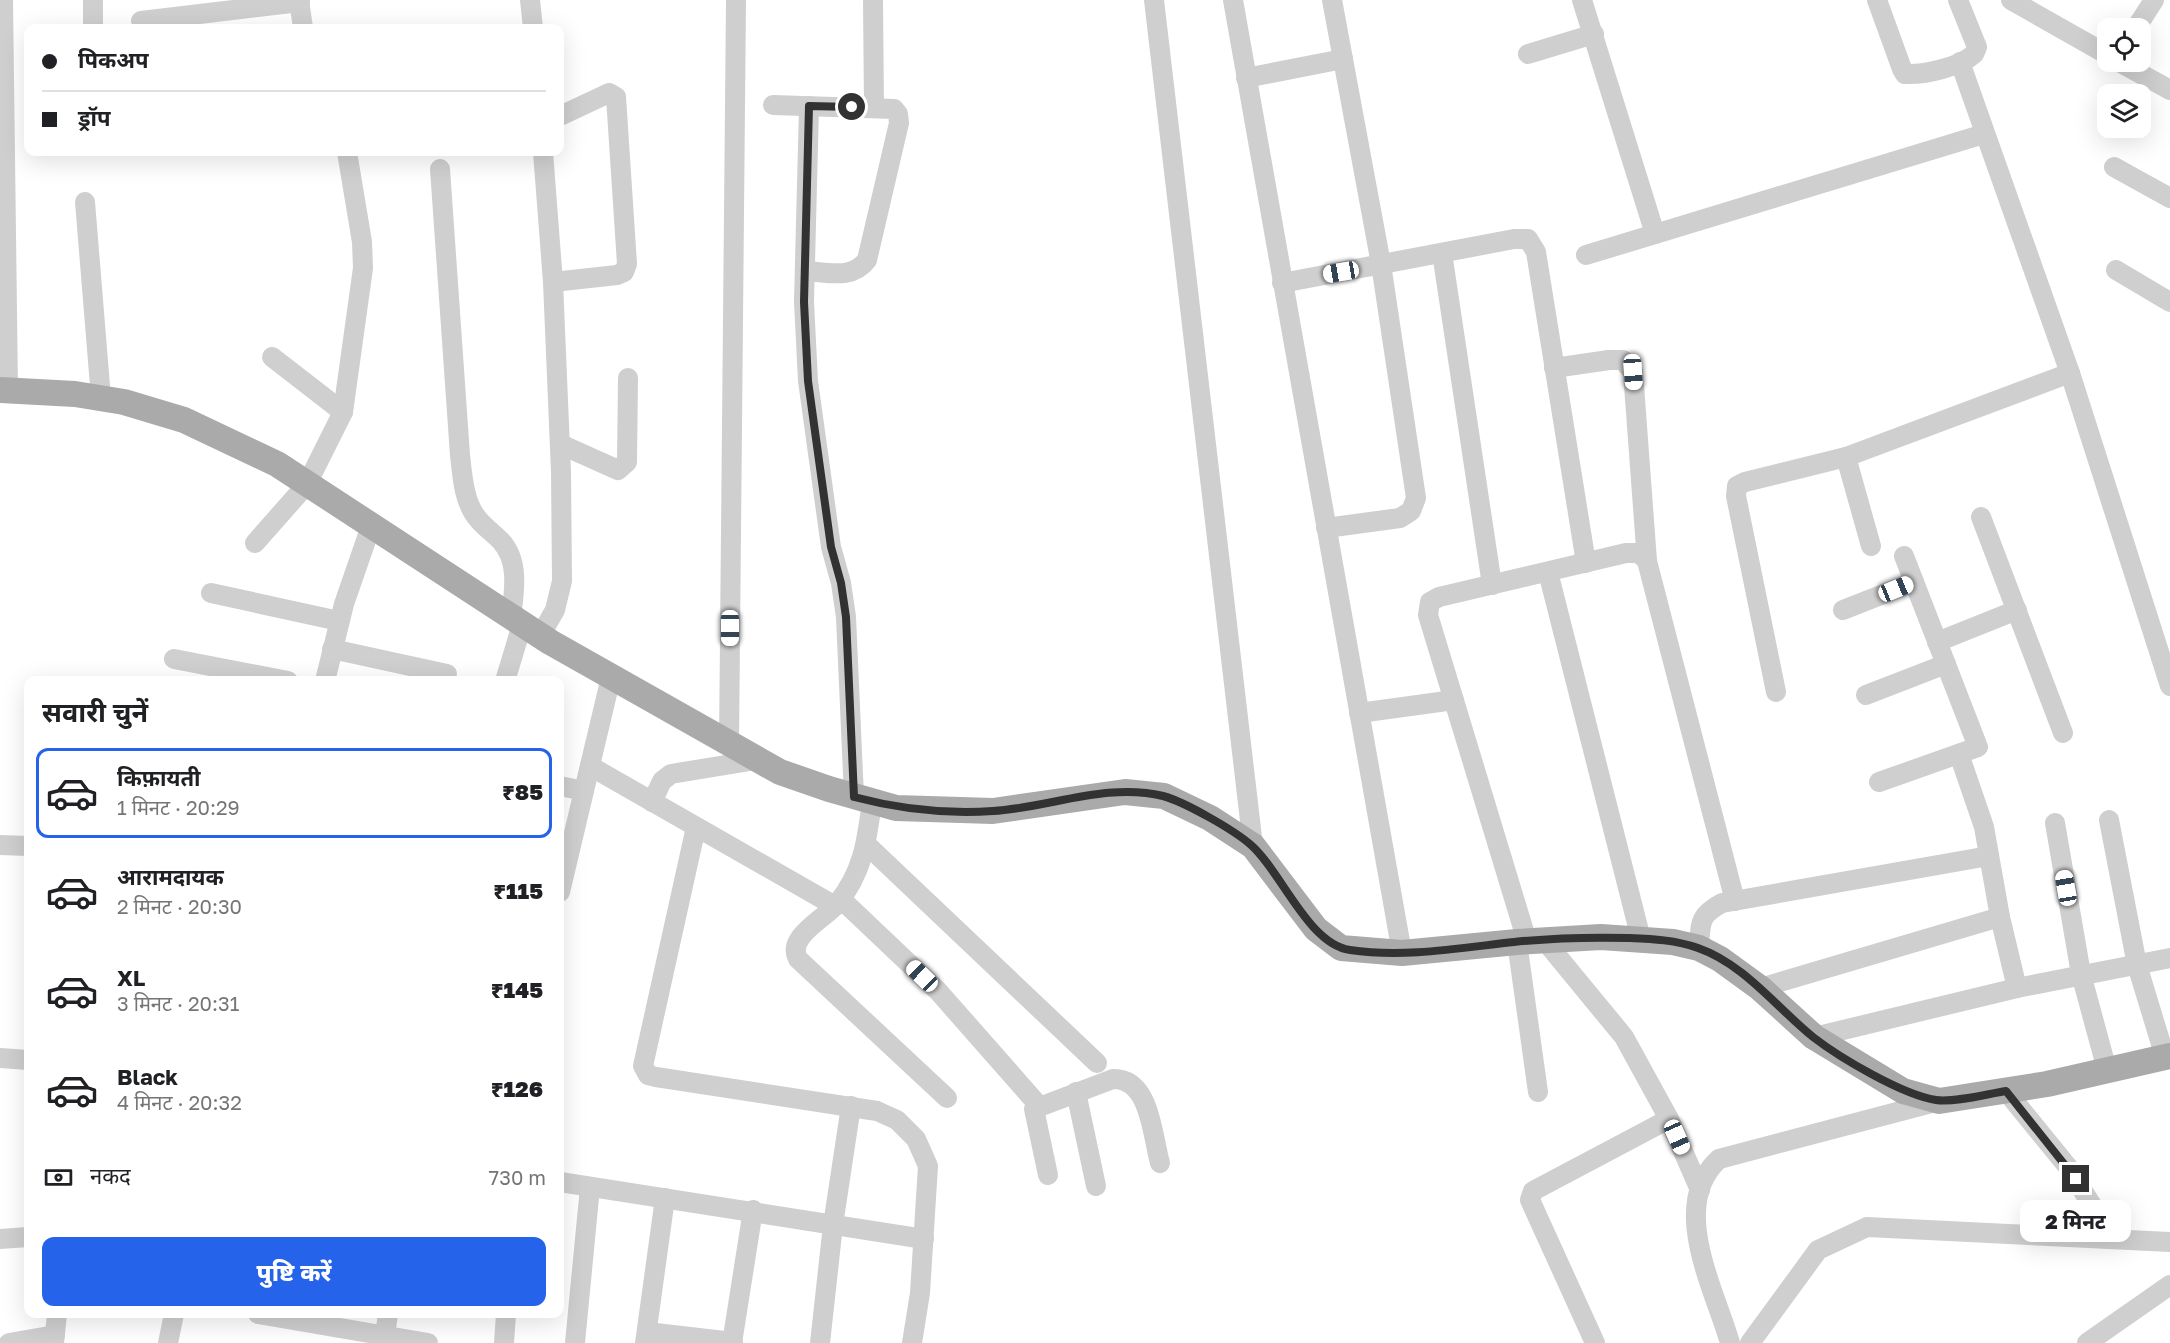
<!DOCTYPE html>
<html lang="hi">
<meta charset="utf-8">
<style>
:root{--surface:#fff;--page:#f6f6f6;--text:#202124;--muted:#757577;--line:#e0e0e0;--accent:#2563eb}
body{margin:0;font-family:"Golos Text","Noto Sans Devanagari",sans-serif;background:var(--page);color:var(--text);height:100vh;display:flex;flex-direction:column;font-size:22px;white-space:nowrap}
*{box-sizing:border-box;margin:0}
p{font-size:20px;color:var(--muted)}
.icon{flex:none;width:33px;height:33px;fill:none;stroke:currentColor;stroke-width:2;stroke-linecap:round;stroke-linejoin:round}
.map{position:relative;flex:1;overflow:hidden}
.details{position:absolute;left:24px;top:676px;width:540px;height:642px;display:flex;flex-direction:column;background:var(--surface);border-radius:12px;box-shadow:0 6px 24px #0002}
.details>*{flex:none}
.guide{position:absolute;left:24px;top:24px;width:540px;height:132px;border-radius:12px;box-shadow:0 6px 24px #0002;display:grid;align-content:center;height:132px;padding:0 18px;background:var(--surface)}
.fabs{position:absolute;left:2097px;top:18px;display:grid;gap:12px}
.fabs a{display:grid;place-items:center;width:54px;height:54px;border-radius:12px;background:var(--surface);box-shadow:0 6px 24px #0002;font-size:30px}
.end{position:absolute;width:27px;height:27px;margin:-14px;border:8px solid #323232;background:#fff;box-shadow:0 0 0 3px #fff}
.from{border-radius:50%}
.bubble{position:absolute;height:42px;border-radius:12px;background:var(--surface);box-shadow:0 6px 24px #0002;font-size:20px;font-weight:800;line-height:42px;text-align:center}
.car{position:absolute;width:18px;height:36px;margin:-18px -9px;border-radius:8px;box-shadow:0 0 4px 2px #0007;background:linear-gradient(#fff 24%,#345 0 40%,#fff 0 76%,#345 0 86%,#fff 0)}
.guide b{display:flex;align-items:center;gap:21px;height:57px;font-size:22px}
.guide b+b{border-top:2px solid var(--line)}
.guide i{width:15px;height:15px;background:var(--text)}
ul{padding:0;list-style:none}
li{display:flex;align-items:center;gap:18px;height:90px;margin:0 12px 9px;padding:0 6px;border:3px solid transparent;border-radius:12px}
li div{flex:1}
li b{display:block;font-size:22px}
li em{font-style:normal;font-weight:800}
li.on{border-color:var(--accent)}
li>.icon{width:54px;height:54px;stroke-width:1.5}
h2{padding:0 18px;font-size:27px;line-height:72px}
.pay{display:flex;align-items:center;gap:15px;height:66px;padding:0 18px;font-size:22px}
.pay p{margin-inline-start:auto}
.primary-button{display:flex;gap:12px;margin-top:auto;padding:12px 18px}
.primary-button a{flex:1;height:69px;border-radius:12px;background:var(--accent);color:#fff;font-size:24px;font-weight:800;line-height:69px;text-align:center}
.map>svg:first-child{display:block}
.lines{fill:none;stroke-linecap:round;stroke-linejoin:round}
.minor{stroke:#cfcfcf;stroke-width:20}
.major{stroke:#aaa;stroke-width:26}
.route{stroke:#323232;stroke-width:8}
</style>
<div class="map">
<svg width="2170" height="1343" viewBox="0 0 2170 1343">
<rect width="100%" height="100%" fill="#fff"/>
<g class="lines">
<!-- minor -->
<g class="minor">
<polyline points="3,0 8,390"/>
<polyline points="93,0 93,28"/>
<polyline points="299,0 303,28"/>
<polyline points="530,0 533,28"/>
<polyline points="873,0 874,108"/>
<polyline points="1154,0 1253,846"/>
<polyline points="1233,0 1402,953"/>
<polyline points="1582,0 1655,234"/>
<path d="M1877,0L1902,69L1905,74C1924,75 1960,67 1974,54L1977,47L1958,0"/>
<polyline points="2011,0 2108,55"/>
<polyline points="141,21 300,2"/>
<polyline points="2136,28 2154,0"/>
<polyline points="1528,54 1594,34"/>
<polyline points="1960,62 2070,373 2170,686"/>
<polyline points="2119,62 2170,90"/>
<polyline points="1246,78 1343,59"/>
<path d="M773,105L894,109L898,114L899,123L867,260C852,280 828,272 805,271"/>
<polyline points="809,106 804,302 808,381 831,547 841,583 846,617 854,797"/>
<polyline points="2114,167 2170,198"/>
<path d="M440,169L460,455C462,472 463,491 470,506C476,521 490,530 501,541C520,562 514,592 511,618"/>
<polyline points="85,202 101,398"/>
<polyline points="1442,253 1492,585"/>
<polyline points="1586,255 1984,134"/>
<polyline points="2116,270 2170,302"/>
<polyline points="553,282 617,275 624,272 627,264 616,97 609,93 560,116"/>
<polyline points="1282,283 1514,239 1528,239 1536,252 1586,563"/>
<polyline points="272,357 343,412"/>
<polyline points="1554,368 1609,360 1623,360 1633,372 1647,561"/>
<polyline points="560,444 618,470 627,462 628,378"/>
<polyline points="1846,457 1871,546"/>
<polyline points="1981,517 2063,733"/>
<polyline points="1326,528 1400,518 1411,511 1416,498 1381,264 1332,0"/>
<polyline points="255,543 307,484 343,412 363,268 362,242 347,152"/>
<polyline points="1548,572 1641,939"/>
<polyline points="211,593 339,621"/>
<polyline points="1843,610 1914,582"/>
<polyline points="540,636 555,610 562,581 561,472 553,282 543,152"/>
<polyline points="1937,642 2017,610"/>
<polyline points="332,649 447,674"/>
<polyline points="174,659 288,681"/>
<polyline points="325,681 344,604 371,526"/>
<polyline points="505,681 522,625"/>
<polyline points="1776,692 1736,496 1737,486 1745,482 1846,457 2070,373"/>
<polyline points="1866,695 1946,664"/>
<polyline points="1359,713 1454,700"/>
<polyline points="729,745 736,0"/>
<polyline points="1959,754 1984,827 2000,917 2017,988"/>
<polyline points="590,766 835,906"/>
<polyline points="1879,782 1978,747 1904,556"/>
<polyline points="560,786 584,791"/>
<path d="M872,801C867,841 863,872 837,904C824,919 786,937 798,959L947,1098"/>
<polyline points="652,802 662,781 671,774 756,760"/>
<polyline points="2109,820 2137,965 2165,1057"/>
<polyline points="2055,823 2081,974 2107,1070"/>
<polyline points="696,827 643,1066 648,1075 656,1077 877,1111 897,1120 916,1139 928,1166 920,1293 912,1343"/>
<polyline points="0,845 28,846"/>
<polyline points="867,845 1097,1063"/>
<polyline points="560,892 611,677"/>
<polyline points="841,899 938,991 1040,1107"/>
<polyline points="1527,941 1428,615 1430,602 1439,597 1626,553 1639,553 1647,561 1735,901"/>
<polyline points="1545,941 1624,1037 1669,1119 1700,1190"/>
<polyline points="1517,942 1538,1092"/>
<path d="M1699,948C1701,923 1698,916 1722,903L1989,856"/>
<polyline points="1760,988 2000,917"/>
<polyline points="1814,1037 2017,988 2170,958"/>
<polyline points="0,1058 28,1060"/>
<polyline points="2006,1091 2068,1167 2113,1239"/>
<polyline points="1076,1092 1096,1186"/>
<path d="M1048,1175L1034,1109L1113,1079C1150,1078 1152,1134 1160,1163"/>
<polyline points="560,1182 924,1239"/>
<polyline points="0,1239 28,1237"/>
<polyline points="258,1314 428,1343"/>
<polyline points="647,1332 733,1342"/>
<polyline points="385,1335 388,1314"/>
<polyline points="9,1343 55,1335"/>
<polyline points="54,1343 57,1314"/>
<polyline points="168,1343 174,1314"/>
<polyline points="504,1343 506,1314"/>
<polyline points="575,1343 590,1187"/>
<polyline points="645,1343 665,1198"/>
<polyline points="732,1343 753,1210"/>
<polyline points="820,1343 833,1225 851,1106"/>
<polyline points="1595,1343 1530,1200 1533,1191 1669,1119"/>
<path d="M1730,1343C1715,1290 1668,1205 1719,1159L1939,1101"/>
<polyline points="1750,1343 1818,1250 1867,1227 2170,1242"/>
<polyline points="2087,1343 2170,1285"/>
</g>
<!-- major -->
<polyline class="major" points="0,390 75,394 124,402 184,420 277,464 550,642 780,772 829,789 896,808 993,811 1125,792 1164,796 1210,818 1253,846 1316,929 1341,948 1402,953 1517,942 1601,937 1673,942 1699,948 1720,959 1760,988 1814,1037 1903,1091 1939,1101 2047,1084 2170,1056"/>
</g>
<g class="lines">
<!-- route -->
<path class="route" d="M852,107L809,106L804,302L808,381L831,547L841,583L846,617L854,797C899,809 947,814 993,811C1048,808 1107,782 1163,796C1185,802 1234,830 1251,845C1281,871 1308,944 1350,950C1404,958 1460,948 1514,942C1552,938 1591,937 1629,938C1652,939 1676,940 1698,948C1744,964 1776,1007 1813,1037C1840,1058 1903,1095 1936,1100C1954,1103 1987,1094 2006,1091L2076,1179"/>
</g>
</svg>
<div class="fabs">
<a><svg class="icon" aria-label="locate" viewBox="0 0 24 24"><circle cx="12" cy="12" r="6"/><path d="M12 2v4M12 18v4M2 12h4M18 12h4"/></svg></a>
<a><svg class="icon" aria-label="layers" viewBox="0 0 24 24"><path d="M12 4l9 5-9 5-9-5zM3 14l9 5 9-5"/></svg></a>
</div>
<i class="end from" style="left:852px;top:107px"></i>
<i class="end" style="left:2076px;top:1179px"></i>
<div class="bubble" style="left:2020px;top:1200px;width:111px">2 मिनट</div>
<i class="car" style="left:1341px;top:272px;rotate:260deg"></i>
<i class="car" style="left:1633px;top:372px;rotate:176deg"></i>
<i class="car" style="left:1896px;top:589px;rotate:68deg"></i>
<i class="car" style="left:730px;top:628px;rotate:180deg"></i>
<i class="car" style="left:2066px;top:888px;rotate:350deg"></i>
<i class="car" style="left:922px;top:976px;rotate:314deg"></i>
<i class="car" style="left:1677px;top:1137px;rotate:156deg"></i>
<div class="guide">
<b><i class="from"></i>पिकअप</b>
<b><i></i>ड्रॉप</b>
</div>
<section class="details">
<h2>सवारी चुनें</h2>
<ul>
<li class="on"><svg class="icon" aria-label="car" viewBox="0 0 24 24"><path d="M5 17H2v-5l4-1 3-4h7l3 4 3 1v5h-3M9 17h6M6 11h13"/><circle cx="7" cy="17" r="2"/><circle cx="17" cy="17" r="2"/></svg><div><b>किफ़ायती</b><p>1 मिनट · 20:29</p></div><em>₹85</em></li>
<li><svg class="icon" aria-label="car" viewBox="0 0 24 24"><path d="M5 17H2v-5l4-1 3-4h7l3 4 3 1v5h-3M9 17h6M6 11h13"/><circle cx="7" cy="17" r="2"/><circle cx="17" cy="17" r="2"/></svg><div><b>आरामदायक</b><p>2 मिनट · 20:30</p></div><em>₹115</em></li>
<li><svg class="icon" aria-label="car" viewBox="0 0 24 24"><path d="M5 17H2v-5l4-1 3-4h7l3 4 3 1v5h-3M9 17h6M6 11h13"/><circle cx="7" cy="17" r="2"/><circle cx="17" cy="17" r="2"/></svg><div><b>XL</b><p>3 मिनट · 20:31</p></div><em>₹145</em></li>
<li><svg class="icon" aria-label="car" viewBox="0 0 24 24"><path d="M5 17H2v-5l4-1 3-4h7l3 4 3 1v5h-3M9 17h6M6 11h13"/><circle cx="7" cy="17" r="2"/><circle cx="17" cy="17" r="2"/></svg><div><b>Black</b><p>4 मिनट · 20:32</p></div><em>₹126</em></li>
</ul>
<div class="pay"><svg class="icon" aria-label="cash" viewBox="0 0 24 24"><path d="M3 7h18v10H3z"/><circle cx="12" cy="12" r="2"/></svg>नकद<p>730 m</p></div>
<div class="primary-button"><a>पुष्टि करें</a></div>
</section>
</div>
